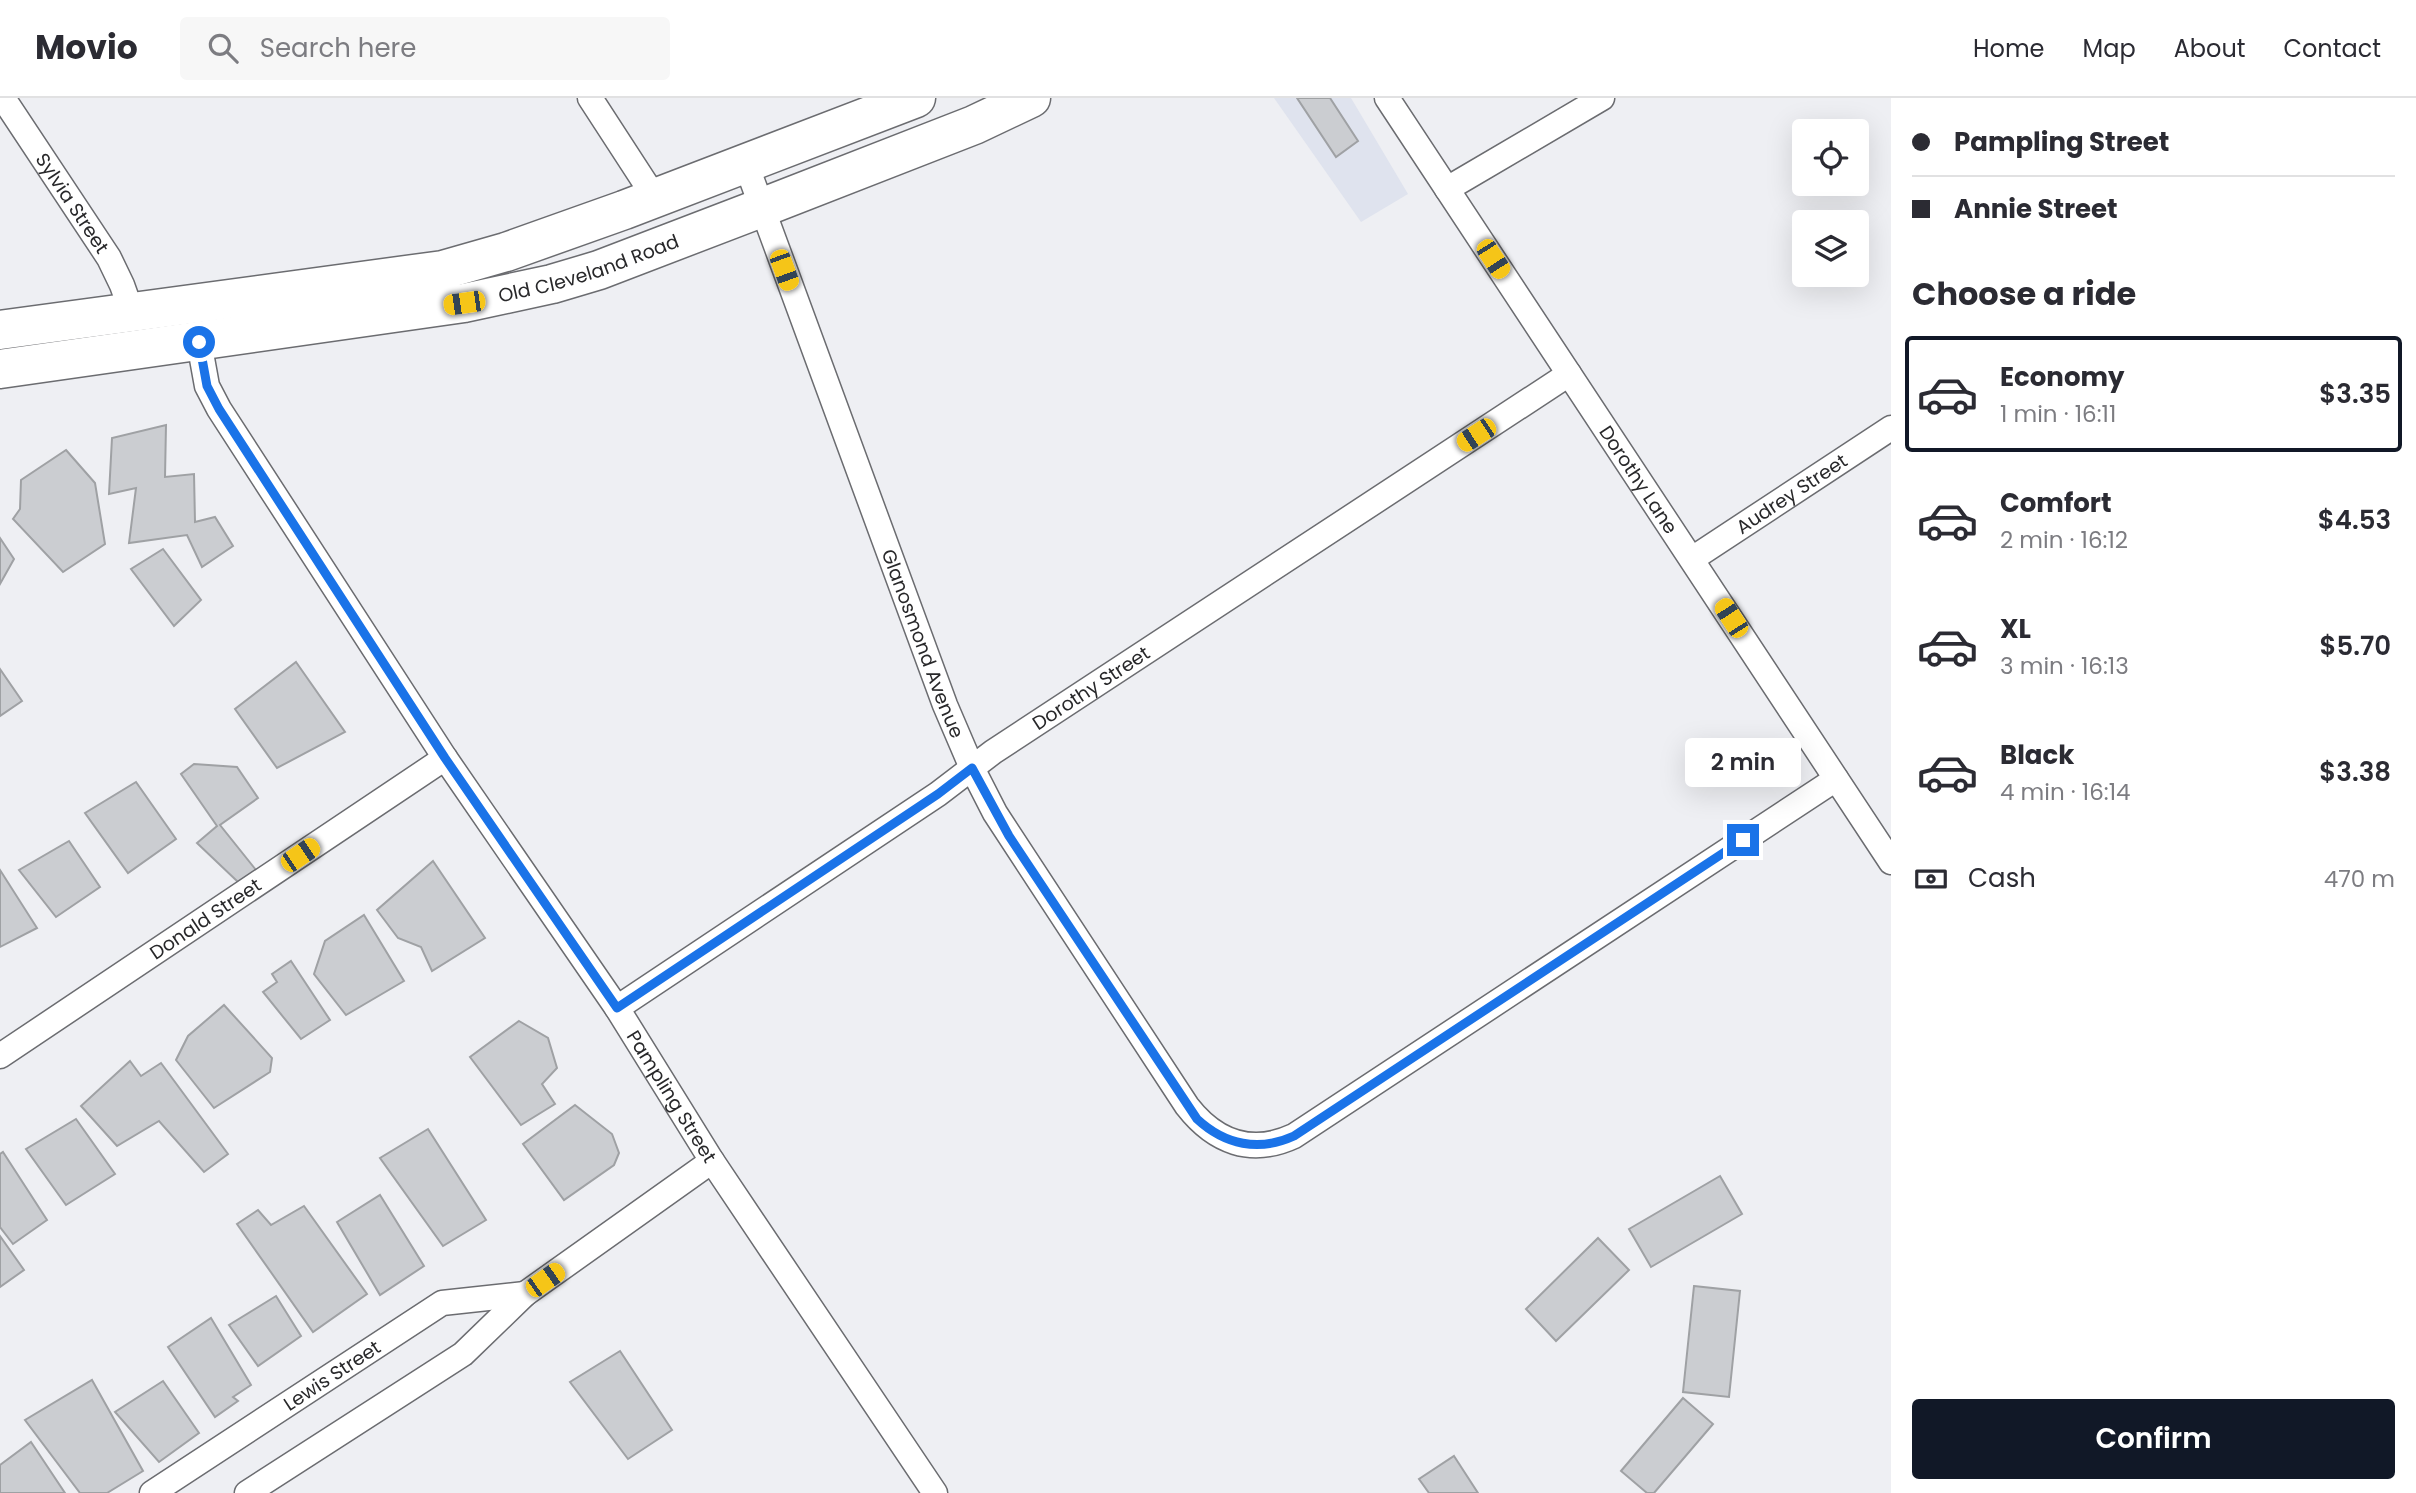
<!DOCTYPE html>
<meta charset="utf-8">
<style>
:root{--surface:#fff;--page:#f7f7f7;--text:#2b2b33;--muted:#7c7c81;--line:#e1e1e2;--accent:#111827}
body{margin:0;font-family:Poppins,sans-serif;background:var(--page);color:var(--text);height:100vh;display:flex;flex-direction:column;font-size:26px;white-space:nowrap}
*{box-sizing:border-box;margin:0}
p{font-size:23px;color:var(--muted)}
.icon{flex:none;width:38px;height:38px;fill:none;stroke:currentColor;stroke-width:2;stroke-linecap:round;stroke-linejoin:round}
.map{position:relative;flex:1;overflow:hidden}
.details{display:flex;flex-direction:column;background:var(--surface);width:525px}
.details>*{flex:none}
.top-card{display:grid;align-content:center;height:154px;padding:0 21px;background:var(--surface)}
.tools{position:absolute;left:1792px;top:21px;display:grid;gap:14px}
.tools a{display:grid;place-items:center;width:77px;height:77px;border-radius:7px;background:var(--surface);box-shadow:0 7px 28px #0002;font-size:35px}
.end{position:absolute;width:32px;height:32px;margin:-16px;border:9px solid #1a73e8;background:#fff;box-shadow:0 0 0 4px #fff}
.from{border-radius:50%}
.bubble{position:absolute;height:49px;border-radius:7px;background:var(--surface);box-shadow:0 7px 28px #0002;font-size:23px;font-weight:600;line-height:49px;text-align:center}
.car{position:absolute;width:21px;height:42px;margin:-21px -10px;border-radius:9px;box-shadow:0 0 5px 2px #0007;background:linear-gradient(#f5c518 24%,#345 0 40%,#f5c518 0 76%,#345 0 86%,#f5c518 0)}
.top-card b{display:flex;align-items:center;gap:24px;height:66px;font-size:26px}
.top-card b+b{border-top:2px solid var(--line)}
.top-card i{width:18px;height:18px;background:var(--text)}
ul{padding:0;list-style:none}
li{display:flex;align-items:center;gap:21px;height:116px;margin:0 14px 10px;padding:0 7px;border:4px solid transparent;border-radius:7px}
li div{flex:1}
li b{display:block;font-size:26px}
li em{font-style:normal;font-weight:600}
li.on{border-color:var(--accent)}
li>.icon{width:63px;height:63px;stroke-width:1.5}
h2{padding:0 21px;font-size:32px;line-height:84px}
.pay{display:flex;align-items:center;gap:18px;height:77px;padding:0 21px;font-size:26px}
.pay p{margin-inline-start:auto}
.action{display:flex;gap:14px;margin-top:auto;padding:14px 21px}
.action a{flex:1;height:80px;border-radius:7px;background:var(--accent);color:#fff;font-size:28px;font-weight:600;line-height:80px;text-align:center}
header{display:flex;align-items:center;gap:42px;box-sizing:border-box;height:98px;padding:0 35px;background:var(--surface);border-bottom:2px solid var(--line)}
header strong{font-size:33px}
nav{display:flex;gap:38px;margin-inline-start:auto;font-size:24px}
.search{width:490px;height:63px;background:var(--page);display:flex;align-items:center;gap:18px;box-sizing:border-box;padding:0 24px;border-radius:7px;color:var(--muted);font-size:26px}
main{display:flex;flex:1;min-height:0}
.map>svg:first-child{display:block}
.built{fill:#dfe3ee}
.building{fill:#cbcdd1;stroke:#9fa1a4;stroke-width:2}
.lines{fill:none;stroke-linecap:round;stroke-linejoin:round}
.street-casing{stroke:#6b6c70;stroke-width:27}
.highway-casing{stroke:#6b6c70;stroke-width:41}
.street{stroke:#fff;stroke-width:24}
.highway{stroke:#fff;stroke-width:38}
.route{stroke:#1a73e8;stroke-width:9}
.labels{text-anchor:middle;dominant-baseline:central;stroke-width:5;stroke-linejoin:round;paint-order:stroke}
.street-label{font-size:19px;fill:#28282a;stroke:#fff}
</style>
<header>
<strong>Movio</strong>
<div class="search"><svg class="icon" aria-label="search" viewBox="0 0 24 24"><circle cx="10" cy="10" r="6"/><path d="M15 15l6 6"/></svg>Search here</div>
<nav><a>Home</a><a>Map</a><a>About</a><a>Contact</a></nav>
</header>
<main>
<div class="map">
<svg width="1891" height="1395" viewBox="0 0 1891 1395">
<rect width="100%" height="100%" fill="#eeeff3"/>
<!-- built -->
<polygon class="built" points="1274,0 1351,0 1408,96 1361,124"/>
<!-- building -->
<g class="building">
<polygon points="1297,0 1330,0 1358,43 1336,59"/>
<polygon points="166,327 165,379 194,376 195,424 215,419 233,448 202,469 187,437 129,445 136,390 109,396 112,340"/>
<polygon points="66,352 95,385 105,446 63,474 13,421 20,411 21,382"/>
<polygon points="0,440 14,461 0,486"/>
<polygon points="163,451 201,502 174,528 131,471"/>
<polygon points="296,564 345,634 277,670 235,611"/>
<polygon points="0,571 22,603 0,618"/>
<polygon points="194,666 237,669 258,700 220,727 256,772 238,784 197,745 217,728 181,676"/>
<polygon points="136,684 176,741 128,775 85,715"/>
<polygon points="69,743 100,789 56,819 19,772"/>
<polygon points="433,763 485,840 432,873 421,849 398,840 377,812"/>
<polygon points="0,772 37,830 0,849"/>
<polygon points="364,817 404,883 346,917 314,876 325,843"/>
<polygon points="291,863 330,922 301,941 263,894 277,884 272,876"/>
<polygon points="224,907 272,960 270,974 214,1010 176,962 188,938"/>
<polygon points="519,923 548,940 557,970 542,986 555,1006 521,1027 470,959"/>
<polygon points="130,963 141,978 161,965 228,1056 204,1074 159,1023 117,1048 81,1008"/>
<polygon points="575,1007 612,1036 619,1055 614,1067 564,1102 523,1046"/>
<polygon points="76,1021 115,1076 66,1107 26,1051"/>
<polygon points="428,1031 486,1122 443,1148 380,1060"/>
<polygon points="3,1054 47,1122 13,1146 0,1129 0,1056"/>
<polygon points="1720,1078 1742,1116 1651,1169 1629,1131"/>
<polygon points="380,1097 424,1168 380,1197 337,1124"/>
<polygon points="304,1108 367,1196 313,1234 237,1126 258,1112 271,1127"/>
<polygon points="0,1138 24,1172 0,1189"/>
<polygon points="1598,1140 1629,1172 1556,1243 1526,1211"/>
<polygon points="1694,1188 1740,1193 1729,1299 1683,1294"/>
<polygon points="276,1198 301,1238 258,1268 229,1227"/>
<polygon points="211,1220 251,1287 233,1299 238,1303 215,1319 168,1249"/>
<polygon points="620,1253 672,1332 628,1361 570,1284"/>
<polygon points="92,1282 143,1373 107,1395 80,1395 25,1322"/>
<polygon points="163,1283 199,1335 159,1364 115,1314"/>
<polygon points="1683,1300 1713,1326 1654,1395 1647,1395 1621,1373"/>
<polygon points="31,1344 65,1395 0,1395 0,1367"/>
<polygon points="1454,1358 1478,1395 1429,1395 1419,1381"/>
</g>
<g class="lines">
<defs>
<g id="street">
<path id="s1" d="M3,0L109,160L122,187L132,215"/>
<polyline points="590,0 655,100"/>
<path id="s2" d="M1387,0L1891,764"/>
<path id="s3" d="M746,66L945,607L972,670L995,715L1187,1008C1215,1044 1251,1058 1294,1038L1836,681"/>
<polyline points="1447,91 1602,0"/>
<path id="s4" d="M199,244L207,288L219,311L445,660L617,910L712,1063L935,1395"/>
<path id="s5" d="M1692,461L1891,330"/>
<path id="s6" d="M617,910L938,696L993,654L1569,276"/>
<path id="s7" d="M0,958L445,660"/>
<path id="s8" d="M152,1395L442,1205L525,1196"/>
<polyline points="247,1395 463,1256 525,1196 712,1063"/>
</g>
<g id="highway">
<polyline points="0,232 443,172 506,154 624,112 916,0"/>
<path id="s9" d="M0,271L464,205L552,186L599,172L761,110L974,27L1031,0"/>
</g>
</defs>
<!-- street casing -->
<use href="#street" class="street-casing"/>
<!-- highway casing -->
<use href="#highway" class="highway-casing"/>
<!-- street -->
<use href="#street" class="street"/>
<!-- highway -->
<use href="#highway" class="highway"/>
</g>
<g class="lines">
<!-- route -->
<path class="route" d="M199,244L207,288L219,311L445,660L617,910L938,696L972,670L1009,738L1197,1021C1225,1047 1259,1054 1294,1038L1743,742"/>
</g>
<g class="labels">
<!-- street labels -->
<g class="street-label">
<text stroke="none"><textPath href="#s1" startOffset="126">Sylvia Street</textPath></text>
<text stroke="none"><textPath href="#s9" startOffset="598">Old Cleveland Road</textPath></text>
<text stroke="none"><textPath href="#s2" startOffset="457">Dorothy Lane</textPath></text>
<text stroke="none"><textPath href="#s5" startOffset="119">Audrey Street</textPath></text>
<text stroke="none"><textPath href="#s3" startOffset="511">Glanosmond Avenue</textPath></text>
<text stroke="none"><textPath href="#s6" startOffset="572">Dorothy Street</textPath></text>
<text stroke="none"><textPath href="#s7" startOffset="247">Donald Street</textPath></text>
<text stroke="none"><textPath href="#s4" startOffset="894">Pampling Street</textPath></text>
<text stroke="none"><textPath href="#s8" startOffset="215">Lewis Street</textPath></text>
</g>
</g>
</svg>
<div class="tools">
<a><svg class="icon" aria-label="locate" viewBox="0 0 24 24"><circle cx="12" cy="12" r="6"/><path d="M12 2v4M12 18v4M2 12h4M18 12h4"/></svg></a>
<a><svg class="icon" aria-label="layers" viewBox="0 0 24 24"><path d="M12 4l9 5-9 5-9-5zM3 14l9 5 9-5"/></svg></a>
</div>
<i class="end from" style="left:199px;top:244px"></i>
<i class="end" style="left:1743px;top:742px"></i>
<div class="bubble" style="left:1685px;top:640px;width:116px">2 min</div>
<i class="car" style="left:1493px;top:161px;rotate:147deg"></i>
<i class="car" style="left:784px;top:172px;rotate:160deg"></i>
<i class="car" style="left:464px;top:205px;rotate:262deg"></i>
<i class="car" style="left:1476px;top:337px;rotate:237deg"></i>
<i class="car" style="left:1731px;top:520px;rotate:327deg"></i>
<i class="car" style="left:300px;top:757px;rotate:56deg"></i>
<i class="car" style="left:545px;top:1182px;rotate:55deg"></i>
</div>
<section class="details">
<div class="top-card">
<b><i class="from"></i>Pampling Street</b>
<b><i></i>Annie Street</b>
</div>
<h2>Choose a ride</h2>
<ul>
<li class="on"><svg class="icon" aria-label="car" viewBox="0 0 24 24"><path d="M5 17H2v-5l4-1 3-4h7l3 4 3 1v5h-3M9 17h6M6 11h13"/><circle cx="7" cy="17" r="2"/><circle cx="17" cy="17" r="2"/></svg><div><b>Economy</b><p>1 min · 16:11</p></div><em>$3.35</em></li>
<li><svg class="icon" aria-label="car" viewBox="0 0 24 24"><path d="M5 17H2v-5l4-1 3-4h7l3 4 3 1v5h-3M9 17h6M6 11h13"/><circle cx="7" cy="17" r="2"/><circle cx="17" cy="17" r="2"/></svg><div><b>Comfort</b><p>2 min · 16:12</p></div><em>$4.53</em></li>
<li><svg class="icon" aria-label="car" viewBox="0 0 24 24"><path d="M5 17H2v-5l4-1 3-4h7l3 4 3 1v5h-3M9 17h6M6 11h13"/><circle cx="7" cy="17" r="2"/><circle cx="17" cy="17" r="2"/></svg><div><b>XL</b><p>3 min · 16:13</p></div><em>$5.70</em></li>
<li><svg class="icon" aria-label="car" viewBox="0 0 24 24"><path d="M5 17H2v-5l4-1 3-4h7l3 4 3 1v5h-3M9 17h6M6 11h13"/><circle cx="7" cy="17" r="2"/><circle cx="17" cy="17" r="2"/></svg><div><b>Black</b><p>4 min · 16:14</p></div><em>$3.38</em></li>
</ul>
<div class="pay"><svg class="icon" aria-label="cash" viewBox="0 0 24 24"><path d="M3 7h18v10H3z"/><circle cx="12" cy="12" r="2"/></svg>Cash<p>470 m</p></div>
<div class="action"><a>Confirm</a></div>
</section>
</main>
